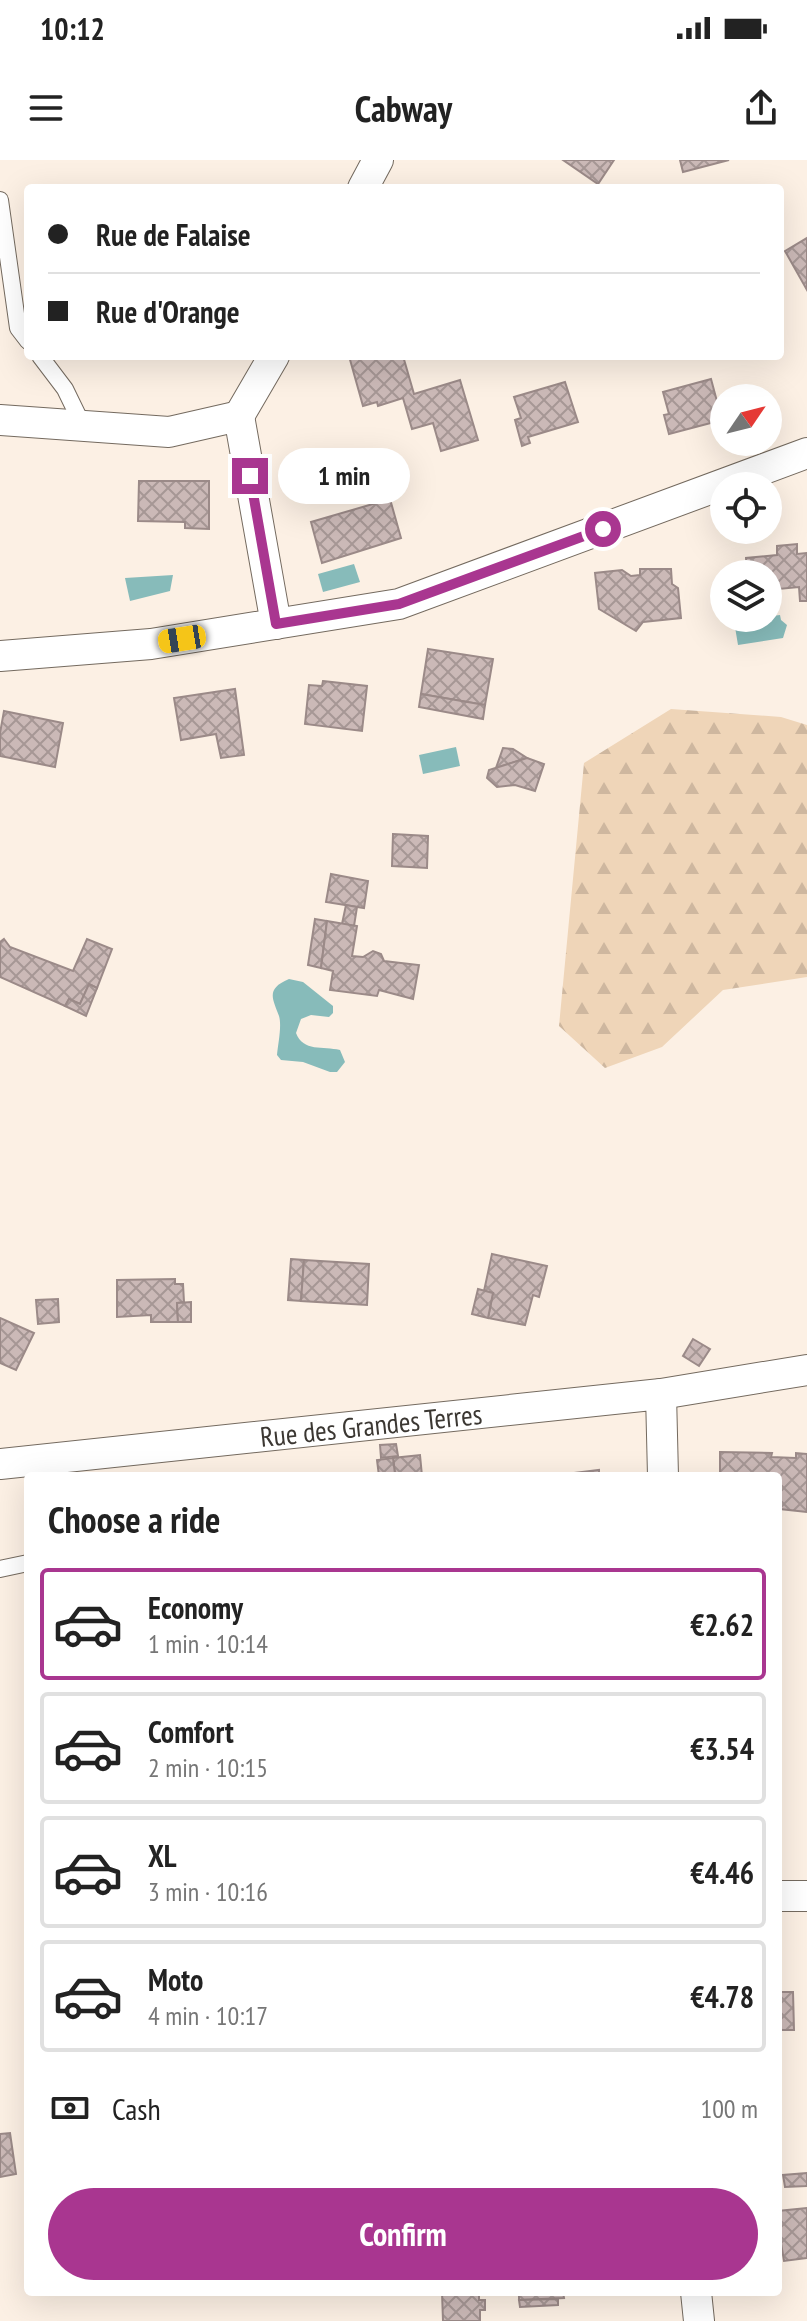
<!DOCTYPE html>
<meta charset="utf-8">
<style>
:root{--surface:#fff;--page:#f2f2f2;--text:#222;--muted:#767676;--line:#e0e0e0;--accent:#a93690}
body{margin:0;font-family:"PT Sans Narrow",sans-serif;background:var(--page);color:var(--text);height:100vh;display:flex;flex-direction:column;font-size:30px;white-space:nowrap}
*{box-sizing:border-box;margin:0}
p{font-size:26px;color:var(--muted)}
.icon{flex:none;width:44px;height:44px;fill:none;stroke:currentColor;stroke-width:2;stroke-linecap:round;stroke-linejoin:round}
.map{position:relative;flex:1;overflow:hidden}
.details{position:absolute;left:24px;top:1312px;width:758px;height:824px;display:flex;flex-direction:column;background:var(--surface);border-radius:8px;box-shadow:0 8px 32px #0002}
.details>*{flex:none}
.hud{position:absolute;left:24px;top:24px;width:760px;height:176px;border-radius:8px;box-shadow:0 8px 32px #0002;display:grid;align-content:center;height:176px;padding:0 24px;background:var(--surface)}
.needle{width:52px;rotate:55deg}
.tools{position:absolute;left:710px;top:224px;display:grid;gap:16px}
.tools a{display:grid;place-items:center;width:72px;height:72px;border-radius:50%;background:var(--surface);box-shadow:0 8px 32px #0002;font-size:40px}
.end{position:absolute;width:36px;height:36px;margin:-18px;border:10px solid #a93690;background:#fff;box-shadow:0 0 0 4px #fff}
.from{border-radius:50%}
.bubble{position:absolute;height:56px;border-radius:28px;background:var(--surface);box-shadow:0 8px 32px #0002;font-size:26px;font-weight:700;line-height:56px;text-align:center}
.car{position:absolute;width:24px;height:48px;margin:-24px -12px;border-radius:10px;box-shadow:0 0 6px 2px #0007;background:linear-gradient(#f5c518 24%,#345 0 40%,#f5c518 0 76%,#345 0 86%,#f5c518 0)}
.hud b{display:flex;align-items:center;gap:28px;height:76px;font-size:30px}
.hud b+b{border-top:2px solid var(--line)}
.hud i{width:20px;height:20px;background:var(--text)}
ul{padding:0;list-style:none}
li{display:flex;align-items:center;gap:24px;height:112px;margin:0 16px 12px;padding:0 8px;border:4px solid var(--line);border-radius:8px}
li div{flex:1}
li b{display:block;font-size:30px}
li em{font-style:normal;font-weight:700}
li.active{border-color:var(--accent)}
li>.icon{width:72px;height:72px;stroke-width:1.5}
h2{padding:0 24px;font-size:36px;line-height:96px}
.pay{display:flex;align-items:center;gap:20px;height:88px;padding:0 24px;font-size:30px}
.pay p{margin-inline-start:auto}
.button{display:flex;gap:16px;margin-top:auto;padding:16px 24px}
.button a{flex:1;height:92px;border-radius:48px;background:var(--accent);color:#fff;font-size:32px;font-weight:700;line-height:92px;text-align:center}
.status{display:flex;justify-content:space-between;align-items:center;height:56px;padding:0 40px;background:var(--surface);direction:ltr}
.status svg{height:22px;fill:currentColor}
header{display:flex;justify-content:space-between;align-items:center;height:104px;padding:0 24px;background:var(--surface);font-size:36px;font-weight:700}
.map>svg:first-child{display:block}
.forest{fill:url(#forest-firs)}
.water{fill:#87bbba}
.building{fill:url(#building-cross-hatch);stroke:#9b8a88;stroke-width:2}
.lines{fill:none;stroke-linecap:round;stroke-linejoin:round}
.service-casing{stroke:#746a5f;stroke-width:18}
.minor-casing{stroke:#746a5f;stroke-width:32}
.service{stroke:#fff;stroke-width:16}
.minor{stroke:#fff;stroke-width:30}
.route{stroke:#a93690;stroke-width:10}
.labels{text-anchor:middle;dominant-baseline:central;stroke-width:6;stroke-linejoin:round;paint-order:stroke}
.street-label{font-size:28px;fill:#3b3732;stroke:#fff}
</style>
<div class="status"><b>10:12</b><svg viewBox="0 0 49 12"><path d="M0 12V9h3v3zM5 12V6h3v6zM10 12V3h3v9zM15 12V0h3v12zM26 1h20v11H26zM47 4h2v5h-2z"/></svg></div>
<header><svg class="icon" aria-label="menu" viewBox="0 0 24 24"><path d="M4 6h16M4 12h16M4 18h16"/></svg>Cabway<svg class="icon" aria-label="share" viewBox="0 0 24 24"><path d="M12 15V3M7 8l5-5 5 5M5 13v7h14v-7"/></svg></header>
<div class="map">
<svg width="807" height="2161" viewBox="0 0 807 2161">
<defs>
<pattern id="forest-firs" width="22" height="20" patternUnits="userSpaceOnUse" patternTransform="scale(2)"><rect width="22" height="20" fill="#efd5b8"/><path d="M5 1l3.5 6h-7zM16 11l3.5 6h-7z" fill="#ceb79f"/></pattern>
<pattern id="building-cross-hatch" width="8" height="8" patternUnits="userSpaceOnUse" patternTransform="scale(2)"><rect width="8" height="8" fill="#cbb9b7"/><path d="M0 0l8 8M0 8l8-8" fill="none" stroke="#a69795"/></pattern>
</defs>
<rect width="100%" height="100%" fill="#fcf0e4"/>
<!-- forest -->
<polygon class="forest" points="671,549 781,557 807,565 807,817 723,830 662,887 605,908 559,866 584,603"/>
<!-- water -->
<g class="water">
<polygon points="354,404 360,422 323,432 318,414"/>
<polygon points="173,415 170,431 130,441 125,418"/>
<polygon points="780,455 781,460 787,465 783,478 738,485 734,461"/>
<polygon points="456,587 460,606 423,614 419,595"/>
<path d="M289,819L303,822L333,846V853L329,857L311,855L301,859L296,873C303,892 323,886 340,890L345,902L337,912H330L303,902L281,900L277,895C278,884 282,866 279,856C273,839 265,829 289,819Z"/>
</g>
<!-- building -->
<g class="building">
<polygon points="563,0 614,0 598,24"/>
<polygon points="680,0 729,0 683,12"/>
<polygon points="807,78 807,130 785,91"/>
<polygon points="349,196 403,196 414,234 460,220 478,280 441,291 433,263 412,269 403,238 378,246 377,242 363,246"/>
<polygon points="711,219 722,260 669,274 664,255 669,254 663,232"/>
<polygon points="565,222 578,262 528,277 530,283 522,286 515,260 521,258 514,237"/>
<polygon points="139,321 209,321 209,369 185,368 185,362 138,361"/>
<polygon points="390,339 401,378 322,403 311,362"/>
<polygon points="797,384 797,394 807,393 807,441 800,441 799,427 768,430 768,414 747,414 746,398 777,395 777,386"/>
<polygon points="640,409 671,409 672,424 678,428 681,458 643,462 636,471 599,449 595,413 622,410 631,416 640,415"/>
<polygon points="428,489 493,499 485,545 421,534"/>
<polygon points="323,521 367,526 362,571 305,564 309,525 322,526"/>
<polygon points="235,529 244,595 221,598 216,574 181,580 174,538"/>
<polygon points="421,534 485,545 483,559 419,547"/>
<polygon points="4,551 63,563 55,607 0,596 0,573"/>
<polygon points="503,588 513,589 527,598 496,608"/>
<polygon points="527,598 544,604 535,631 515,625 497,627 487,618 489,610"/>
<polygon points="393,674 428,676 427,708 392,706"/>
<polygon points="331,714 368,721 364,748 326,742"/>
<polygon points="346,745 357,747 354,766 342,764"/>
<polygon points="315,759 327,761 321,808 308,805"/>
<polygon points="327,761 357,766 352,796 363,797 373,791 381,794 384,801 419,805 413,839 379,830 377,836 330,830 333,811 321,808"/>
<polygon points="4,779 10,787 73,811 87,779 112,789 97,828 89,824 80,844 69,839 65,846 0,817 0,782"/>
<polygon points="89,824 97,828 86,856 65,846 69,839 80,844"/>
<polygon points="492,1094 547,1106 539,1137 533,1135 525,1165 488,1158 493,1133 484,1131"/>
<polygon points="291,1099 304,1100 301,1141 288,1140"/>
<polygon points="304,1100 369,1104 367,1145 301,1141"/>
<polygon points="175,1119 175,1124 183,1124 184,1142 177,1143 178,1162 151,1162 151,1155 117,1157 117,1120"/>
<polygon points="478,1129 493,1133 488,1158 472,1154"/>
<polygon points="58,1139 59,1162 38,1164 36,1140"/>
<polygon points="191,1142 191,1162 178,1162 177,1143"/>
<polygon points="0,1158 34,1173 16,1210 0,1203"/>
<polygon points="693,1179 710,1189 699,1206 683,1196"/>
<polygon points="396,1284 398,1296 381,1298 380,1285"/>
<polygon points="720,1292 772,1293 771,1297 796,1298 796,1293 807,1294 807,1352 780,1349 778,1316 720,1316"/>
<polygon points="420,1295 422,1316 386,1316 395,1314 393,1298"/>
<polygon points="393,1298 395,1314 379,1316 377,1300"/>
<polygon points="599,1310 599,1316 550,1316"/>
<polygon points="778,1828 781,1828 781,1832 793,1832 794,1870 781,1870 778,1872"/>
<polygon points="10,1973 16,2014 0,2017 0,1974"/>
<polygon points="807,2013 807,2026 785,2027 783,2015"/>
<polygon points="807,2048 807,2098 784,2101 781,2083 778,2083 778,2051"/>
<polygon points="442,2132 479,2132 479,2140 485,2140 485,2150 480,2150 480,2161 443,2161"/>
<polygon points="519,2132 563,2132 564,2138 519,2140"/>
<polygon points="558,2139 558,2145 520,2147 519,2140"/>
</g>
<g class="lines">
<defs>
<g id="service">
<polyline points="0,40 18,168 28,181"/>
<polyline points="40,196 65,229 83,266"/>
<polyline points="0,1409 28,1403"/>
</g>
<g id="minor">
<polyline points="363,28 378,0"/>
<polyline points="239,256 276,464"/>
<polyline points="239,256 274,196"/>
<polyline points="0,260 169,272 239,256"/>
<polyline points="0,496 151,484 399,444 807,293"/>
<polyline points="661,1234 807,1210"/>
<polyline points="0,1304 661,1234 663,1316"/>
<polyline points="778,1736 807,1736"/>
<polyline points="696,2132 699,2161"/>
</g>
</defs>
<!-- service casing -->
<use href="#service" class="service-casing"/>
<!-- minor casing -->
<use href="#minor" class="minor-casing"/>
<!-- service -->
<use href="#service" class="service"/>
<!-- minor -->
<use href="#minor" class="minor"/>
</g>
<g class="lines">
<!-- route -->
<polyline class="route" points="250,316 276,464 399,444 603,369"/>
</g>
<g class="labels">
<!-- street labels -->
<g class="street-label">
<text transform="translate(371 1265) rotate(-6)">Rue des Grandes Terres</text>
</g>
</g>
</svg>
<div class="tools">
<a><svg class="needle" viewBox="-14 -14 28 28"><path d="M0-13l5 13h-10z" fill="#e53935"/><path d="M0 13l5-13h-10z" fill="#767676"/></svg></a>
<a><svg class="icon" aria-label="locate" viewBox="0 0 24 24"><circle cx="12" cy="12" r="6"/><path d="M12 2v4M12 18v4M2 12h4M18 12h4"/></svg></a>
<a><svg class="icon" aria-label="layers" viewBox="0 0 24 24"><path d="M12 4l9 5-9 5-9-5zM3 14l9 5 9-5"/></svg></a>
</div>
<i class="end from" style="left:603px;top:369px"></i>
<i class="end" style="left:250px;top:316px"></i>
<div class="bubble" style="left:278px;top:288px;width:132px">1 min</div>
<i class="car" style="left:182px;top:479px;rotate:261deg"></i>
<div class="hud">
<b><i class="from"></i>Rue de Falaise</b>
<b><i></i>Rue d'Orange</b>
</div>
<section class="details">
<h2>Choose a ride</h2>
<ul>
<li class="active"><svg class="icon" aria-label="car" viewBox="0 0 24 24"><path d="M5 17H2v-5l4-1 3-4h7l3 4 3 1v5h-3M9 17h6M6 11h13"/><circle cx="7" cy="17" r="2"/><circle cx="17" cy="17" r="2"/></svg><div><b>Economy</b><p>1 min · 10:14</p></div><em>€2.62</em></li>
<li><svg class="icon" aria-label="car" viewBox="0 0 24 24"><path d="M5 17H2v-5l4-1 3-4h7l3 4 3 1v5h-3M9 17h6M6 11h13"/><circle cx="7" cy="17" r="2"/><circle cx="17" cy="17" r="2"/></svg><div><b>Comfort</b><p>2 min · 10:15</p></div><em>€3.54</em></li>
<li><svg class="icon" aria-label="car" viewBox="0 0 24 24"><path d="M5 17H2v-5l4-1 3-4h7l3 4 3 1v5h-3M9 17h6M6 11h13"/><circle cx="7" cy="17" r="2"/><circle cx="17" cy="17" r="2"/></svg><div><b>XL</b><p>3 min · 10:16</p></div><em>€4.46</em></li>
<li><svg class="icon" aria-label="car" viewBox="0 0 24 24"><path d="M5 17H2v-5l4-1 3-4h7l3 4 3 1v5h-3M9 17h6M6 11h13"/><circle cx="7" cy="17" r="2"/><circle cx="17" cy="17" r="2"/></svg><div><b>Moto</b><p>4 min · 10:17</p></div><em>€4.78</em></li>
</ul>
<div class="pay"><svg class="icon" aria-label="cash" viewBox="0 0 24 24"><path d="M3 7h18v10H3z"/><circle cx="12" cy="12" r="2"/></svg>Cash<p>100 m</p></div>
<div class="button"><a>Confirm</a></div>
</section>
</div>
